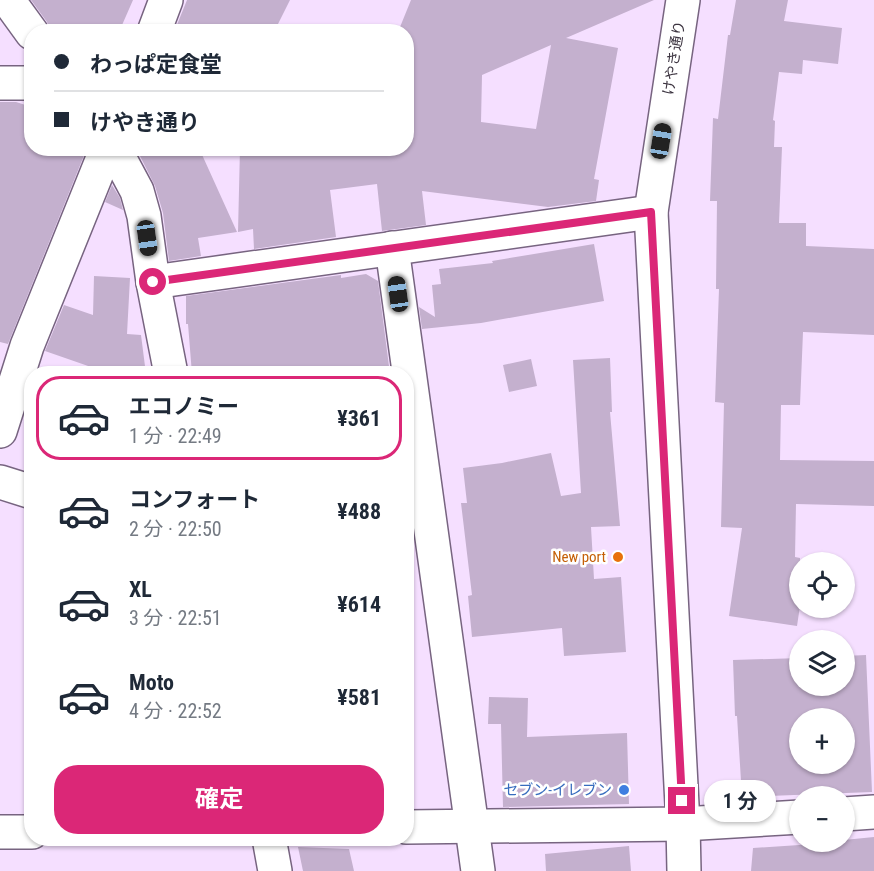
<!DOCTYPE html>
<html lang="ja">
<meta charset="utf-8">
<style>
:root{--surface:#fff;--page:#f6f6f7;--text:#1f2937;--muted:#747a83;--line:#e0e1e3;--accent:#db2777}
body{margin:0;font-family:"Roboto Condensed","Noto Sans JP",sans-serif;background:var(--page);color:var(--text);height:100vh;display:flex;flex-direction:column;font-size:22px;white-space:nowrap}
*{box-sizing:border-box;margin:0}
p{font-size:20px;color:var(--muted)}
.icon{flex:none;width:33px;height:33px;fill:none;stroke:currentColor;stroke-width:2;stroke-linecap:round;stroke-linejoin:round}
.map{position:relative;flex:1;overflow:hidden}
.panel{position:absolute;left:24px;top:366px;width:390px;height:480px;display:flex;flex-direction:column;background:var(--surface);border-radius:24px;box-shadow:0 2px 4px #0004}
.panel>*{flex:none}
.banner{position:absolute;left:24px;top:24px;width:390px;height:132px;border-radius:24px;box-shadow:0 2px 4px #0004;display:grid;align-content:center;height:132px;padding:0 30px;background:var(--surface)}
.controls{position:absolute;left:789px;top:552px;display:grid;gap:12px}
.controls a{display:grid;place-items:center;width:66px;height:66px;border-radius:50%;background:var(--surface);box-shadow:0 2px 4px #0004;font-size:30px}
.end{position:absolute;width:27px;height:27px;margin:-14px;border:8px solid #db2777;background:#fff;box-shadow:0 0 0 3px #fff}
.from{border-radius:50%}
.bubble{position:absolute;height:42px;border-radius:21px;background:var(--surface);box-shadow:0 2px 4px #0004;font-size:20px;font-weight:700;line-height:42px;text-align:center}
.car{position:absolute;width:18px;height:36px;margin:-18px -9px;border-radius:8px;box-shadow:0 0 4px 2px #0007;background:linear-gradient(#222 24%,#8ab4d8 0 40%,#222 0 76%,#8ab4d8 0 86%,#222 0)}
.banner b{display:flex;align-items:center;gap:21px;height:57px;font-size:22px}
.banner b+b{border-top:2px solid var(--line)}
.banner i{width:15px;height:15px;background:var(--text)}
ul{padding:10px 0 0;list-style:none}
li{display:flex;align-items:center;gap:18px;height:84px;margin:0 12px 9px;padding:0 18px;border:3px solid transparent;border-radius:24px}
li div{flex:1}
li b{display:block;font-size:22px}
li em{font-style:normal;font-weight:700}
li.active{border-color:var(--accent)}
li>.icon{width:54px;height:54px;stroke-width:1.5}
.action{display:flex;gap:12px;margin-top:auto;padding:12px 30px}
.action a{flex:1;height:69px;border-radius:24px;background:var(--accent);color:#fff;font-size:24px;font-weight:700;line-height:69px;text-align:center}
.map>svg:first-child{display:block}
.building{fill:#c4b0ce;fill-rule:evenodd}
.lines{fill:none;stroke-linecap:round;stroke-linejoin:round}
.minor-casing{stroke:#776480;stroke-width:36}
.highway-casing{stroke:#776480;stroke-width:36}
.minor{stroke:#fff;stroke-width:33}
.highway{stroke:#fff;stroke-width:33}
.route{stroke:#db2777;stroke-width:8}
.food-dot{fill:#e8710a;stroke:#fff;stroke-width:2}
.shop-dot{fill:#3f7fe0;stroke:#fff;stroke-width:2}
.labels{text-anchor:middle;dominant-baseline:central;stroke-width:5;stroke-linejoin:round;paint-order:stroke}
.street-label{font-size:15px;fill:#3d3541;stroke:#fff}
.food-label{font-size:15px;fill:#c56008;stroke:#fff;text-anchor:end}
.shop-label{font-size:15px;fill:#366cbe;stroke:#fff;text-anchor:end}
</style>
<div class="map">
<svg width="874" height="871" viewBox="0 0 874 871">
<rect width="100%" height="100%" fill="#f5dfff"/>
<!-- building -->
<g class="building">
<polygon points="31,0 133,0 119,32 51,32 47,22"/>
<polygon points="187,0 290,0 274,32 174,32"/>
<path d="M411,0H654L566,38L618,48L594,179L599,180L596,201L548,207L422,191L426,225L382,231L377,184L330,190L336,237L254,249L253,229L238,232L240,148H406V32H398ZM551,45L536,129L481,122L482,75Z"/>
<polygon points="736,0 788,0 784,21 842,28 838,64 803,60 802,74 779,72 773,120 775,121 774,147 782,147 779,223 806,223 806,246 874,249 874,335 803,332 800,405 781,405 780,460 874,461 874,506 796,504 795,557 800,558 800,606 797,626 729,616 742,528 721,527 724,403 715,402 719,289 716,289 717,201 710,201 713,118 718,119 728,35 730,35"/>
<polygon points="0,102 16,102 32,107 32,148 87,148 8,344 0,342"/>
<polygon points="136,148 199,148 237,232 198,238 201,256 169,261 163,213 155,186"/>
<polygon points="112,185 120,198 123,210 105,202"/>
<polygon points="594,244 604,301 481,323 422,329 419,307 435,317 432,285 441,284 439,269 493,263 492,261"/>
<polygon points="366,274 378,281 390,374 192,374 188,324 186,324 186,296 341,275 341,278"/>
<polygon points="94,276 130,278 127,334 141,335 146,374 90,374 91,367 45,351 64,305 93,315"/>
<polygon points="610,358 612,412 610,412 620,526 591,527 594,579 621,577 626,652 564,656 562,628 472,637 468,596 472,595 461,503 467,503 463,468 502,463 551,453 561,496 581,493 573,360"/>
<polygon points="531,359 537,386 509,392 503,365"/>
<path d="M866,655L872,792L742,797L737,716H735L733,660L800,658V686H844V656ZM800,718H844V764H800Z"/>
<polygon points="489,697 528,698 527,737 627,733 629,804 503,807 501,724 488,724"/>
<polygon points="874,837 874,871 751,871 753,848 844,842 844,840"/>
<polygon points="629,846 631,871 546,871 545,854"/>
<polygon points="298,847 349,849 354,871 303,871"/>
</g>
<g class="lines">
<defs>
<g id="minor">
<polyline points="8,0 32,33"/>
<polyline points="154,32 166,0"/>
<polyline points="0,83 32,83"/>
<polyline points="114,148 137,191 144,216 153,282 171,374"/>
<polyline points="392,248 478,871"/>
<polyline points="153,282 651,212"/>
<polyline points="0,431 27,346 107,148"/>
<polyline points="0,482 32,492"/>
<polyline points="844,814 874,812"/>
<polyline points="406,827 683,824 800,817"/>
<polyline points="0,832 32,832"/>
<polyline points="269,838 275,871"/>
</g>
<polyline id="highway" points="683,0 651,212 683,824 684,871"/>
</defs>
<!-- minor casing -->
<use href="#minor" class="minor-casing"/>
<!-- highway casing -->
<use href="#highway" class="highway-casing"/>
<!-- minor -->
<use href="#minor" class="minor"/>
<!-- highway -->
<use href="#highway" class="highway"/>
</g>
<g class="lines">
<!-- route -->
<polyline class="route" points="153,282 651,212 682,801"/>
</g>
<!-- markers -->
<circle class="food-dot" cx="618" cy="557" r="6"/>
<circle class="shop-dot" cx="624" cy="790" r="6"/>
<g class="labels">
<!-- street labels -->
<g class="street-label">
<text transform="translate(674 58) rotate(-81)">けやき通り</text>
</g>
<!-- food labels -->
<g class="food-label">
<text x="606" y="557">New port</text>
</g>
<!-- shop labels -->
<g class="shop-label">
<text x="612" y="790">セブン-イレブン</text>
</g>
</g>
</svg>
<div class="controls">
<a><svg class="icon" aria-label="locate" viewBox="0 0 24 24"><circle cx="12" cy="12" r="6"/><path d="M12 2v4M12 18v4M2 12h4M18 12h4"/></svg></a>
<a><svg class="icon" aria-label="layers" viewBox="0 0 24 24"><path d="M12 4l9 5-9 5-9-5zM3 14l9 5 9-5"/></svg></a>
<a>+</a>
<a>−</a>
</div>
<i class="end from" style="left:153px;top:282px"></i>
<i class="end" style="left:682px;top:801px"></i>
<div class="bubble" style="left:704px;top:780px;width:72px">1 分</div>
<i class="car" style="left:661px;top:141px;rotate:9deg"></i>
<i class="car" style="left:147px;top:238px;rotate:172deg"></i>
<i class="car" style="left:398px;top:294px;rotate:352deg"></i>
<div class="banner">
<b><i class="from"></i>わっぱ定食堂</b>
<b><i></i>けやき通り</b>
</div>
<section class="panel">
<ul>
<li class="active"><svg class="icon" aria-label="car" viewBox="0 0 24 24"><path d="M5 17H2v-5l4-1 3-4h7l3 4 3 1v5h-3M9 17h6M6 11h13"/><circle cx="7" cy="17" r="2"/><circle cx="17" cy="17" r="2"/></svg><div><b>エコノミー</b><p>1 分 · 22:49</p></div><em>¥361</em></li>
<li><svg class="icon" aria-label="car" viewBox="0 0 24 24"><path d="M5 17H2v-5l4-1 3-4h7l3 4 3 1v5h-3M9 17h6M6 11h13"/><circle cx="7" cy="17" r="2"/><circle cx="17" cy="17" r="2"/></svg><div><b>コンフォート</b><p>2 分 · 22:50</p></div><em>¥488</em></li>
<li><svg class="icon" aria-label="car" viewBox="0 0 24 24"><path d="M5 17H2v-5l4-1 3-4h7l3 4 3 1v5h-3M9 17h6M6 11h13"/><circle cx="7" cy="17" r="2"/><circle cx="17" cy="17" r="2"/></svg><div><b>XL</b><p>3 分 · 22:51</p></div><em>¥614</em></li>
<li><svg class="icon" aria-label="car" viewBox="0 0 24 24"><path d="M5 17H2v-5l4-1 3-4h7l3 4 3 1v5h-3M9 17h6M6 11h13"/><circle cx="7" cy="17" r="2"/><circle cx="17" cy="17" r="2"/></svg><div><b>Moto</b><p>4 分 · 22:52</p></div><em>¥581</em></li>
</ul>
<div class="action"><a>確定</a></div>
</section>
</div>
